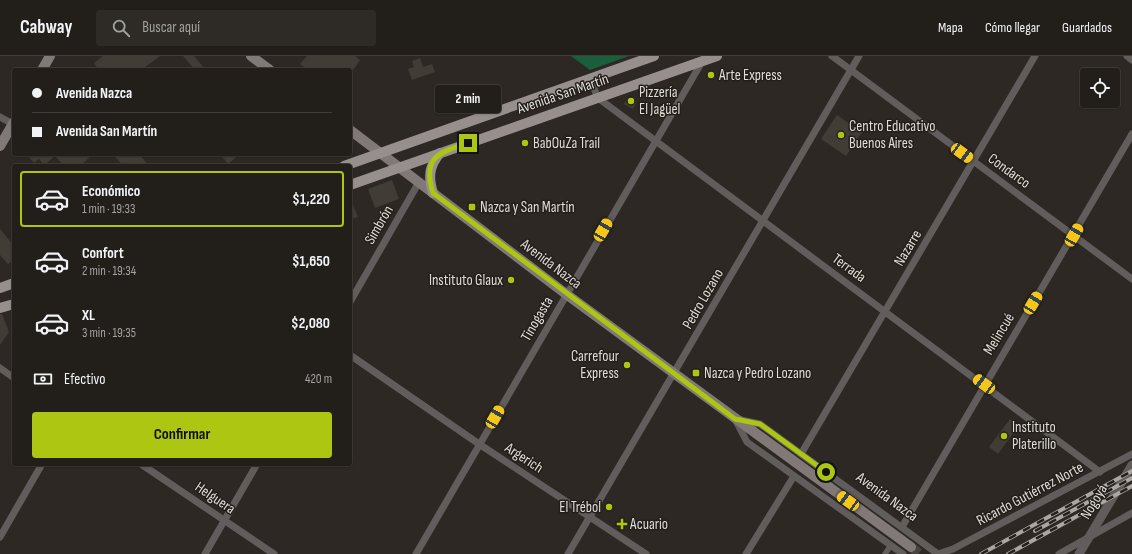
<!DOCTYPE html>
<html lang="es">
<meta charset="utf-8">
<style>
:root{--surface:#221e1a;--page:#2e2b27;--text:#f1f3f6;--muted:#a2a2a2;--line:#3f3c39;--accent:#acc611}
body{margin:0;font-family:"Sofia Sans Condensed",sans-serif;background:var(--page);color:var(--text);height:100vh;display:flex;flex-direction:column;font-size:15px;white-space:nowrap}
*{box-sizing:border-box;margin:0}
p{font-size:13px;color:var(--muted)}
.icon{flex:none;width:22px;height:22px;fill:none;stroke:currentColor;stroke-width:2;stroke-linecap:round;stroke-linejoin:round}
.map{position:relative;flex:1;overflow:hidden}
.sheet{position:absolute;left:12px;top:108px;width:340px;height:302px;display:flex;flex-direction:column;background:var(--surface);border-radius:4px;box-shadow:0 1px 3px #0004,0 0 0 1px var(--line)}
.sheet>*{flex:none}
.top-card{position:absolute;left:12px;top:12px;width:340px;height:88px;border-radius:4px;box-shadow:0 1px 3px #0004,0 0 0 1px var(--line);display:grid;align-content:center;height:88px;padding:0 20px;background:var(--surface)}
.controls{position:absolute;left:1080px;top:12px;display:grid;gap:8px}
.controls a{display:grid;place-items:center;width:40px;height:40px;border-radius:4px;background:var(--surface);box-shadow:0 1px 3px #0004,0 0 0 1px var(--line);font-size:20px}
.end{position:absolute;width:18px;height:18px;margin:-9px;border:5px solid #acc611;background:#111;box-shadow:0 0 0 2px #111}
.from{border-radius:50%}
.bubble{position:absolute;height:28px;border-radius:4px;background:var(--surface);box-shadow:0 1px 3px #0004,0 0 0 1px var(--line);font-size:13px;font-weight:700;line-height:28px;text-align:center}
.car{position:absolute;width:12px;height:24px;margin:-12px -6px;border-radius:5px;box-shadow:0 0 3px 1px #0007;background:linear-gradient(#f5c518 24%,#345 0 40%,#f5c518 0 76%,#345 0 86%,#f5c518 0)}
.top-card b{display:flex;align-items:center;gap:14px;height:38px;font-size:15px}
.top-card b+b{border-top:1px solid var(--line)}
.top-card i{width:10px;height:10px;background:var(--text)}
ul{padding:7px 0 0;list-style:none}
li{display:flex;align-items:center;gap:12px;height:56px;margin:0 8px 6px;padding:0 12px;border:2px solid transparent;border-radius:4px}
li div{flex:1}
li b{display:block;font-size:15px}
li em{font-style:normal;font-weight:700}
li.on{border-color:var(--accent)}
li>.icon{width:36px;height:36px;stroke-width:1.5}
.pay{display:flex;align-items:center;gap:10px;height:44px;padding:0 20px;font-size:15px}
.pay p{margin-inline-start:auto}
.action{display:flex;gap:8px;margin-top:auto;padding:8px 20px}
.action a{flex:1;height:46px;border-radius:4px;background:var(--accent);color:#111;font-size:16px;font-weight:700;line-height:46px;text-align:center}
header{display:flex;align-items:center;gap:24px;box-sizing:border-box;height:56px;padding:0 20px;background:var(--surface);border-bottom:1px solid var(--line)}
header strong{font-size:19px}
nav{display:flex;gap:22px;margin-inline-start:auto;font-size:14px}
.search{width:280px;height:36px;background:var(--page);display:flex;align-items:center;gap:10px;box-sizing:border-box;padding:0 14px;border-radius:4px;color:var(--muted);font-size:15px}
.map>svg:first-child{display:block}
.green{fill:#1b5e3c}
.building{fill:#413c36}
.lines{fill:none;stroke-linecap:round;stroke-linejoin:round}
.secondary-tunnel{stroke:#48433e;stroke-width:10;stroke-dasharray:10 5;stroke-linecap:butt}
.pedestrian{stroke:#615d5c;stroke-width:5.5}
.minor{stroke:#615d5c;stroke-width:7}
.tertiary{stroke:#615d5c;stroke-width:9}
.secondary{stroke:#807978;stroke-width:10}
.primary{stroke:#978f8e;stroke-width:10}
.rail-casing{stroke:#aaa7a2;stroke-width:4}
.rail{stroke:#231f1a;stroke-width:2.5;stroke-dasharray:8;stroke-linecap:butt}
.route{stroke:#acc611;stroke-width:5}
.poi-dot{fill:#acc611;stroke:#231f1a;stroke-width:1.5}
.labels{text-anchor:middle;dominant-baseline:central;stroke-width:3;stroke-linejoin:round;paint-order:stroke}
.poi-label{font-size:15px;fill:#dfdcd8;stroke:#231f1a;text-anchor:start}
.street-label{font-size:15px;fill:#dfdcd8;stroke:#231f1a}
</style>
<header>
<strong>Cabway</strong>
<div class="search"><svg class="icon" aria-label="search" viewBox="0 0 24 24"><circle cx="10" cy="10" r="6"/><path d="M15 15l6 6"/></svg>Buscar aquí</div>
<nav><a>Mapa</a><a>Cómo llegar</a><a>Guardados</a></nav>
</header>
<div class="map">
<svg width="1132" height="498" viewBox="0 0 1132 498">
<rect width="100%" height="100%" fill="#2d2823"/>
<!-- green -->
<polygon class="green" points="571,0 629,0 590,14"/>
<!-- building -->
<g class="building">
<polygon points="103,0 160,0 145,11 133,11 130,14 99,14 94,7"/>
<polygon points="183,0 194,0 206,14 195,14"/>
<polygon points="307,0 355,0 360,4 353,14 308,14 300,8"/>
<polygon points="420,2 423,11 432,8 435,16 412,24 408,13 414,11 412,5"/>
<polygon points="634,41 636,47 633,53 624,48 627,43"/>
<polygon points="837,59 862,76 846,100 821,83"/>
<polygon points="26,98 86,98 89,102 80,110 64,110 55,100 44,109 39,103 34,107"/>
<polygon points="113,98 139,98 149,110 123,110"/>
<polygon points="220,98 240,98 228,108"/>
<polygon points="392,124 399,143 375,152 368,133"/>
<polygon points="350,142 358,161 350,163"/>
<polygon points="0,173 14,190 14,203 8,208 0,199"/>
<polygon points="0,258 2,258 9,276 0,289"/>
<polygon points="1010,363 1019,369 998,398 989,391"/>
</g>
<g class="lines">
<!-- secondary-tunnel -->
<polyline class="secondary-tunnel" points="911,491 920,498"/>
<!-- pedestrian -->
<polyline class="pedestrian" points="885,498 891,489"/>
<!-- minor -->
<g class="minor">
<polyline points="832,0 1132,223"/>
<polyline points="1127,0 1132,4"/>
<polyline points="590,23 598,42 1100,416"/>
<polyline points="0,61 13,68"/>
<polyline points="350,246 419,126"/>
<polyline points="350,299 479,388 646,498"/>
<polyline points="0,312 14,322"/>
<polyline points="735,363 747,386 903,498"/>
<polyline points="741,364 760,368 938,498"/>
<polyline points="801,398 1035,0"/>
<polyline points="141,408 274,498"/>
<path d="M902,471C978,339 1056,209 1132,78"/>
<polyline points="0,481 42,408"/>
<polyline points="205,498 257,408"/>
<polyline points="416,498 703,4"/>
<polyline points="568,498 859,0"/>
<polyline points="746,498 794,420"/>
<polyline points="938,498 953,493 1132,398"/>
<polyline points="1059,498 1132,457"/>
</g>
<!-- tertiary -->
<polyline class="tertiary" points="1079,498 1132,409"/>
<!-- secondary -->
<g class="secondary">
<polyline points="251,0 270,14"/>
<polyline points="42,14 50,0"/>
<polyline points="350,74 566,238 911,491"/>
<polyline points="0,90 14,66"/>
</g>
<!-- primary -->
<g class="primary">
<polyline points="344,110 654,0"/>
<polyline points="350,129 717,0"/>
<path d="M433,137C428,121 429,110 440,97"/>
<polyline points="0,232 14,227"/>
<polyline points="0,252 14,248"/>
</g>
<defs>
<g id="rail">
<polyline points="1035,475 1132,422"/>
<polyline points="981,498 1132,415"/>
<polyline points="1008,498 1132,430"/>
</g>
</defs>
<!-- rail casing -->
<use href="#rail" class="rail-casing"/>
<!-- rail -->
<use href="#rail" class="rail"/>
</g>
<g class="lines">
<!-- route -->
<path class="route" d="M468,87C438,97 422,101 433,137L735,363L760,368L826,416"/>
</g>
<!-- markers -->
<g class="poi-dot">
<circle cx="711" cy="19" r="4"/>
<circle cx="631" cy="45" r="4"/>
<circle cx="841" cy="79" r="4"/>
<circle cx="525" cy="87" r="4"/>
<rect x="468" y="147" width="8" height="8" rx="2"/>
<circle cx="511" cy="224" r="4"/>
<circle cx="627" cy="309" r="4"/>
<rect x="692" y="313" width="8" height="8" rx="2"/>
<circle cx="1004" cy="380" r="4"/>
<circle cx="609" cy="451" r="4"/>
<path d="M620 462h4v4h4v4h-4v4h-4v-4h-4v-4h4z"/>
</g>
<g class="labels">
<!-- poi labels -->
<g class="poi-label">
<text x="719" y="19">Arte Express</text>
<text x="639" y="36">Pizzería<tspan x="639" dy="17">El Jagüel</tspan></text>
<text x="849" y="70">Centro Educativo<tspan x="849" dy="17">Buenos Aires</tspan></text>
<text x="533" y="87">BabOuZa Trail</text>
<text x="480" y="151">Nazca y San Martín</text>
<text x="503" y="224" text-anchor="end">Instituto Glaux</text>
<text x="619" y="300" text-anchor="end">Carrefour<tspan x="619" dy="17">Express</tspan></text>
<text x="704" y="317">Nazca y Pedro Lozano</text>
<text x="1012" y="371">Instituto<tspan x="1012" dy="17">Platerillo</tspan></text>
<text x="601" y="451" text-anchor="end">El Trébol</text>
<text x="630" y="468">Acuario</text>
</g>
<!-- street labels -->
<g class="street-label">
<text transform="translate(563 38) rotate(-19)">Avenida San Martín</text>
<text transform="translate(1009 115) rotate(36)">Condarco</text>
<text transform="translate(379 169) rotate(-60)">Simbrón</text>
<text transform="translate(908 192) rotate(-59)">Nazarre</text>
<text transform="translate(551 208) rotate(37)">Avenida Nazca</text>
<text transform="translate(849 212) rotate(36)">Terrada</text>
<text transform="translate(703 243) rotate(-60)">Pedro Lozano</text>
<text transform="translate(537 263) rotate(-60)">Tinogasta</text>
<text transform="translate(999 278) rotate(-59)">Melincué</text>
<text transform="translate(524 402) rotate(33)">Argerich</text>
<text transform="translate(1030 438) rotate(-28)">Ricardo Gutiérrez Norte</text>
<text transform="translate(887 441) rotate(36)">Avenida Nazca</text>
<text transform="translate(215 442) rotate(34)">Helguera</text>
<text transform="translate(1094 446) rotate(-59)">Nogoyá</text>
</g>
</g>
</svg>
<div class="controls">
<a><svg class="icon" aria-label="locate" viewBox="0 0 24 24"><circle cx="12" cy="12" r="6"/><path d="M12 2v4M12 18v4M2 12h4M18 12h4"/></svg></a>
</div>
<i class="end from" style="left:826px;top:416px"></i>
<i class="end" style="left:468px;top:87px"></i>
<div class="bubble" style="left:435px;top:29px;width:66px">2 min</div>
<i class="car" style="left:962px;top:97px;rotate:126deg"></i>
<i class="car" style="left:603px;top:174px;rotate:30deg"></i>
<i class="car" style="left:1074px;top:179px;rotate:30deg"></i>
<i class="car" style="left:1033px;top:247px;rotate:31deg"></i>
<i class="car" style="left:984px;top:328px;rotate:306deg"></i>
<i class="car" style="left:495px;top:361px;rotate:30deg"></i>
<i class="car" style="left:848px;top:445px;rotate:306deg"></i>
<div class="top-card">
<b><i class="from"></i>Avenida Nazca</b>
<b><i></i>Avenida San Martín</b>
</div>
<section class="sheet">
<ul>
<li class="on"><svg class="icon" aria-label="car" viewBox="0 0 24 24"><path d="M5 17H2v-5l4-1 3-4h7l3 4 3 1v5h-3M9 17h6M6 11h13"/><circle cx="7" cy="17" r="2"/><circle cx="17" cy="17" r="2"/></svg><div><b>Económico</b><p>1 min · 19:33</p></div><em>$1,220</em></li>
<li><svg class="icon" aria-label="car" viewBox="0 0 24 24"><path d="M5 17H2v-5l4-1 3-4h7l3 4 3 1v5h-3M9 17h6M6 11h13"/><circle cx="7" cy="17" r="2"/><circle cx="17" cy="17" r="2"/></svg><div><b>Confort</b><p>2 min · 19:34</p></div><em>$1,650</em></li>
<li><svg class="icon" aria-label="car" viewBox="0 0 24 24"><path d="M5 17H2v-5l4-1 3-4h7l3 4 3 1v5h-3M9 17h6M6 11h13"/><circle cx="7" cy="17" r="2"/><circle cx="17" cy="17" r="2"/></svg><div><b>XL</b><p>3 min · 19:35</p></div><em>$2,080</em></li>
</ul>
<div class="pay"><svg class="icon" aria-label="cash" viewBox="0 0 24 24"><path d="M3 7h18v10H3z"/><circle cx="12" cy="12" r="2"/></svg>Efectivo<p>420 m</p></div>
<div class="action"><a>Confirmar</a></div>
</section>
</div>
